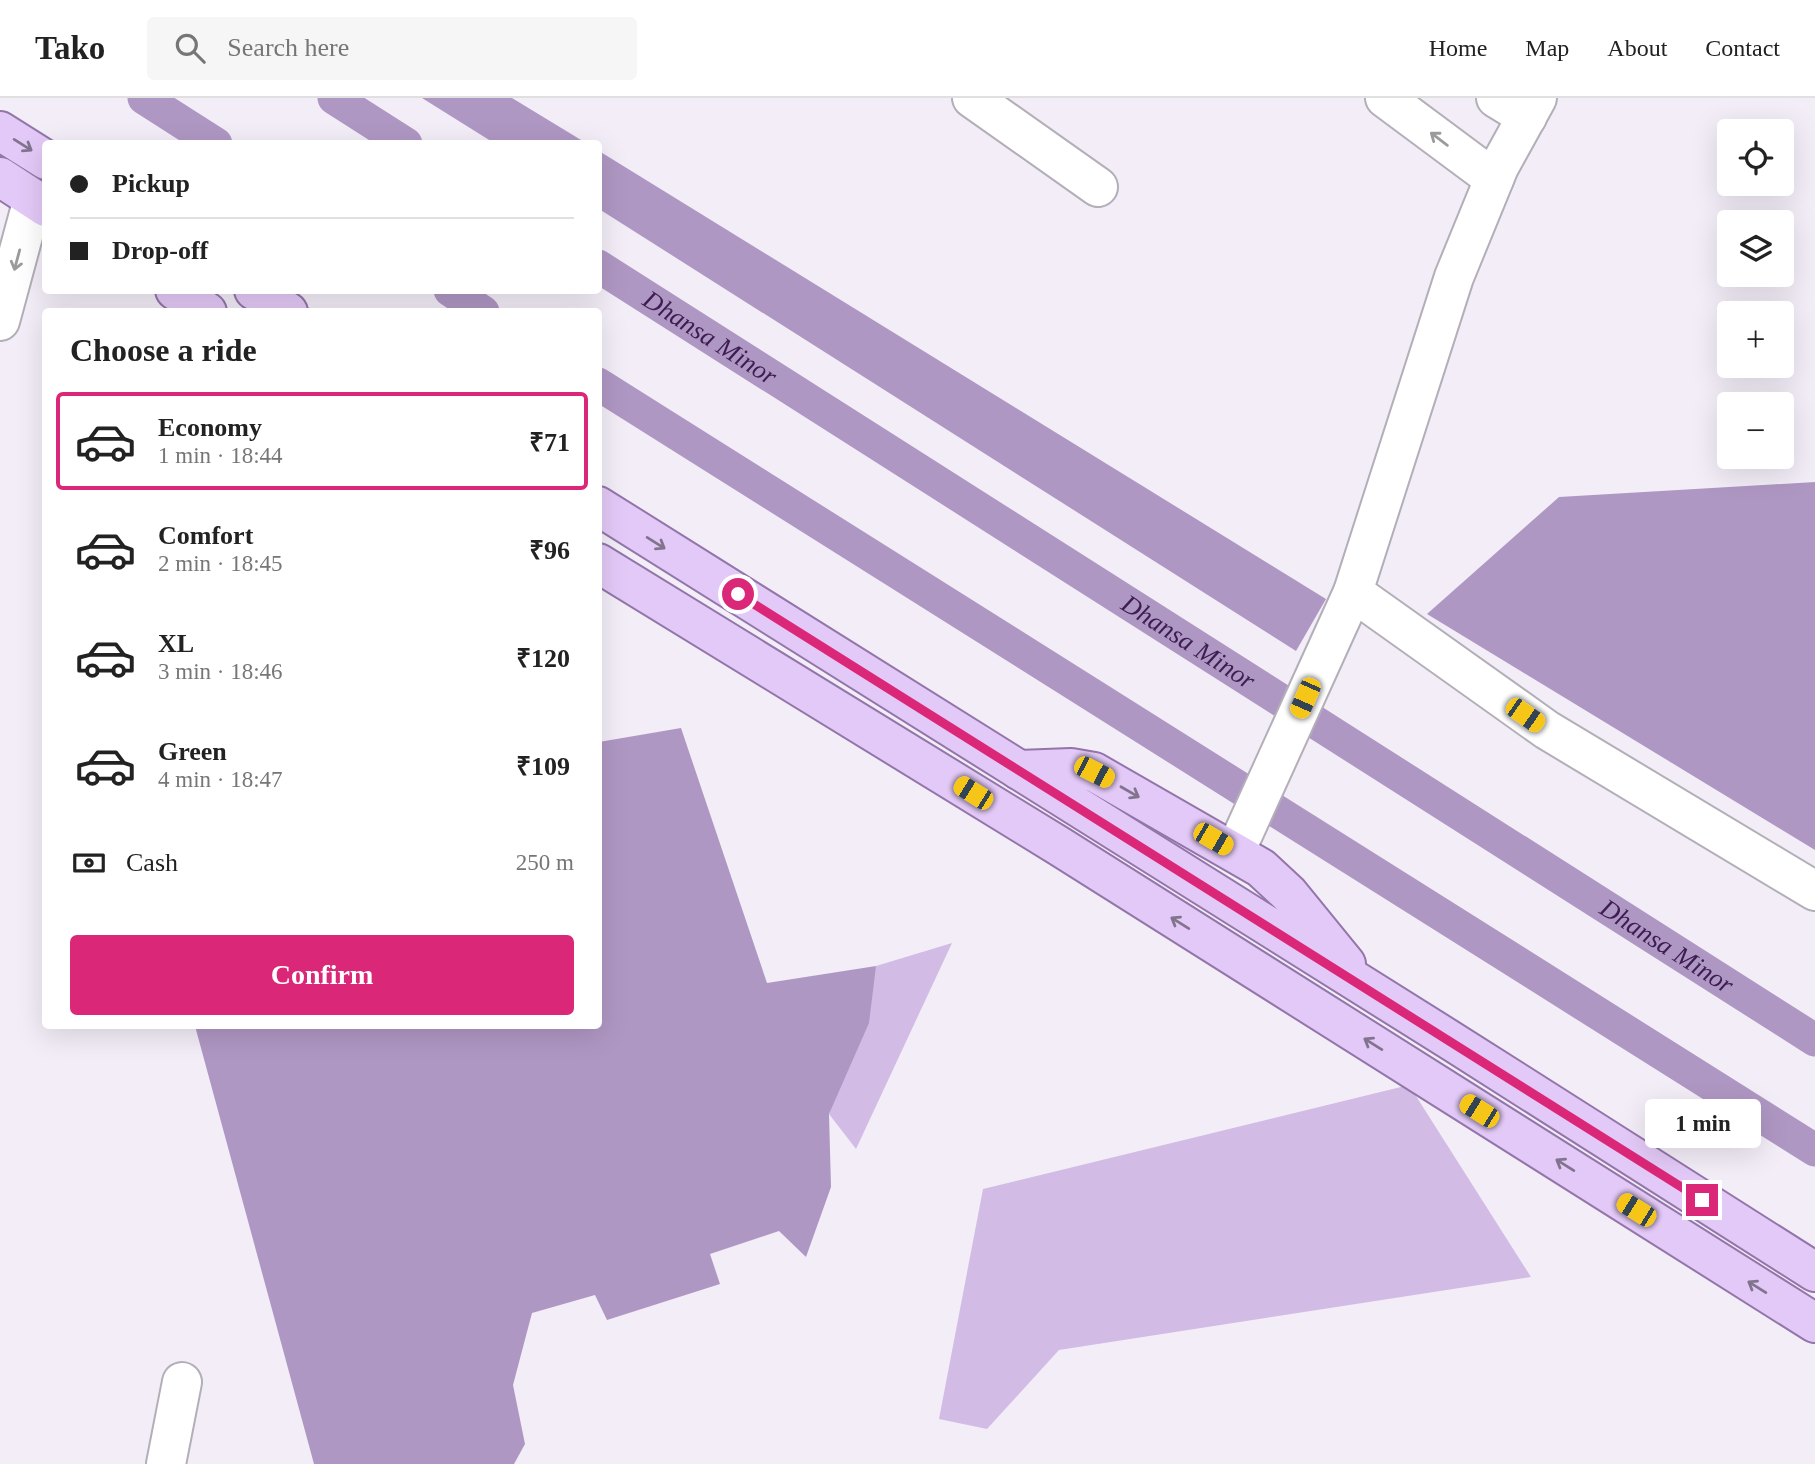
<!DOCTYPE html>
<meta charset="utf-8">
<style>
:root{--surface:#fff;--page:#f6f6f6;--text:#222;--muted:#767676;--line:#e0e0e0;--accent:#db2777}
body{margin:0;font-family:Georgia,serif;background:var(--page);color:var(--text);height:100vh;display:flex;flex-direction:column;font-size:26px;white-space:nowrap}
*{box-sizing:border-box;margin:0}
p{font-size:23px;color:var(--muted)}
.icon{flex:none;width:38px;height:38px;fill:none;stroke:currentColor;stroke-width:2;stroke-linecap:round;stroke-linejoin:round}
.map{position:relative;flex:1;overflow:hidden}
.drawer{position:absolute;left:42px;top:210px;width:560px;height:721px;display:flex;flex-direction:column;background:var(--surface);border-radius:7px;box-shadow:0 7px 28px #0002}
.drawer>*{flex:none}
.top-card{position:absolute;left:42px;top:42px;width:560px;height:154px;border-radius:7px;box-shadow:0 7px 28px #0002;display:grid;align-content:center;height:154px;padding:0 28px;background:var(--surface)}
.tools{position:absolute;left:1717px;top:21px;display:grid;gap:14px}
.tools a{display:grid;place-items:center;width:77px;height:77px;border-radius:7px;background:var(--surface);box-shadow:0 7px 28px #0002;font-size:35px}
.end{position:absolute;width:32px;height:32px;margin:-16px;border:9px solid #db2777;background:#fff;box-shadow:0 0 0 4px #fff}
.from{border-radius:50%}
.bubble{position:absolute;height:49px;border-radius:7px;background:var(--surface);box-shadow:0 7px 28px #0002;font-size:23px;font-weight:600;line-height:49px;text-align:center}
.car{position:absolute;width:21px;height:42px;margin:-21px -10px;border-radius:9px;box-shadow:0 0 5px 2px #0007;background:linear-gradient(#f5c518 24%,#345 0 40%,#f5c518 0 76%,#345 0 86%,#f5c518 0)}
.top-card b{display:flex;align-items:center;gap:24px;height:66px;font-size:26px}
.top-card b+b{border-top:2px solid var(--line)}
.top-card i{width:18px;height:18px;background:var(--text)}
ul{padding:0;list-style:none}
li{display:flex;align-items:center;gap:21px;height:98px;margin:0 14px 10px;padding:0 14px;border:4px solid transparent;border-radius:7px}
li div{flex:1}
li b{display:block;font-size:26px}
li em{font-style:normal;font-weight:600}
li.selected{border-color:var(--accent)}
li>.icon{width:63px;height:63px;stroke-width:1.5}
h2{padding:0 28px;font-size:32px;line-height:84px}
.pay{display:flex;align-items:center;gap:18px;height:77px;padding:0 28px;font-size:26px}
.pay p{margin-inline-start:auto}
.primary-button{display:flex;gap:14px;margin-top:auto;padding:14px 28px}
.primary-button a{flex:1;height:80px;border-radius:7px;background:var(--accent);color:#fff;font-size:28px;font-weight:600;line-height:80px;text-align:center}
header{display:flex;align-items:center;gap:42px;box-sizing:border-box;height:98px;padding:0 35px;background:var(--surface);border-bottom:2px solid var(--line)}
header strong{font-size:33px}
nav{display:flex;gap:38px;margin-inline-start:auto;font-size:24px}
.search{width:490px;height:63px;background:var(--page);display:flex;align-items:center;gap:18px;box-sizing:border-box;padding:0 24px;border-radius:7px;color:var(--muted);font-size:26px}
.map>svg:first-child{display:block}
.green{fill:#d2bce5}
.water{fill:#af97c3}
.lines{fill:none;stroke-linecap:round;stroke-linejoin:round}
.canal{stroke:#af97c3;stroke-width:33}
.minor-casing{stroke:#b3aeb8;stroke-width:42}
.major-casing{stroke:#9376a9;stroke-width:42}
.minor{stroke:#fff;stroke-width:38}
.major{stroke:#e3c9f7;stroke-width:38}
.oneway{stroke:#9c9a9c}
.oneway2{stroke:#82748e}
.route{stroke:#db2777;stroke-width:9}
.labels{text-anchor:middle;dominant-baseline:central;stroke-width:6;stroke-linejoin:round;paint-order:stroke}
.water-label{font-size:26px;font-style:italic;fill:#3d1d53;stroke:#fff}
</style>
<header>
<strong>Tako</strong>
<div class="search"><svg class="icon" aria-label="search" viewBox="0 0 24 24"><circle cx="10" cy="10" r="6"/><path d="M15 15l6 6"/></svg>Search here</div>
<nav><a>Home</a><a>Map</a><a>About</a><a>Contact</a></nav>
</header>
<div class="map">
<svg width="1815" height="1366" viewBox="0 0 1815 1366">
<rect width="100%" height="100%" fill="#f3edf8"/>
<!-- green -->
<g class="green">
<polygon points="952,845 856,1051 829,1016 876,868"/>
<polygon points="1409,987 1531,1179 1059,1252 987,1331 939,1321 983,1091"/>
</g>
<!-- water -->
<g class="water">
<polygon points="422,0 512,0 586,45 494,45"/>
<polygon points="599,53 1326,501 1296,553 599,111"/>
<polygon points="1815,384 1815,752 1427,516 1559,399"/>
<polygon points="681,630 767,885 876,868 869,925 829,1016 831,1089 806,1159 779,1133 710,1156 720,1186 607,1222 595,1197 532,1215 513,1287 525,1346 514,1366 314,1366 195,928 598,928 599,644"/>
</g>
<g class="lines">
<!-- canal -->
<g class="canal">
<polyline points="144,0 216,46"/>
<polyline points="334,0 406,46"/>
<path id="s1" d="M598,168L1815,942"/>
<polyline points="450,192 483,214"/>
<polyline points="598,286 1815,1052"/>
</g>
<defs>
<g id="minor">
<polyline points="972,0 1098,89"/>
<polyline points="1385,0 1494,81"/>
<polyline points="1496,0 1527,19"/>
<polyline points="0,223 33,101"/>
<polyline points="1353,494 1547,632 1815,793"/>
<polyline points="1235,754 1353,494 1454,179 1499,69 1537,0"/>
<polyline points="166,1366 182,1284"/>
</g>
<g id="major">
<polyline points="0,33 46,62"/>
<polyline points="0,79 46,109"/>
<polyline points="175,192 207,214"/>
<polyline points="254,192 288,214"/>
<polyline points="598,408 1453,944 1815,1174"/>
<polyline points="598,465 1059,748 1815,1225"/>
<polyline points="1019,672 1071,670 1094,674 1261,770 1289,796 1346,866"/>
</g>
</defs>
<!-- minor casing -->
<use href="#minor" class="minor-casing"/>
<!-- major casing -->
<use href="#major" class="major-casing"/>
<!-- minor -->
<use href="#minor" class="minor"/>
<!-- major -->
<use href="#major" class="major"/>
</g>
<!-- one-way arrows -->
<defs><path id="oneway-shaft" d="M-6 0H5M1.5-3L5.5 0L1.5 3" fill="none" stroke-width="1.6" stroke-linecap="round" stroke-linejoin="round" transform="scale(1.75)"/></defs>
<g class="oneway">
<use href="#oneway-shaft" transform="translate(1439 41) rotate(-143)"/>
<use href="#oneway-shaft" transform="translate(17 162) rotate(105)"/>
</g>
<g class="oneway2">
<use href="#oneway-shaft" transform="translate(23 47) rotate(32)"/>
<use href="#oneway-shaft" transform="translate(656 445) rotate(32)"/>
<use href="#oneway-shaft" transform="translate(1130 694) rotate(30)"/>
<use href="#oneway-shaft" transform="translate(1180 825) rotate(-148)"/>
<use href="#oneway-shaft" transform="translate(1373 946) rotate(-148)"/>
<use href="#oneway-shaft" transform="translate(1565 1067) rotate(-148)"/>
<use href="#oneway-shaft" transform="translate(1757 1189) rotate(-148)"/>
</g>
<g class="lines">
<!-- route -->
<polyline class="route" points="738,496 1702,1102"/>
</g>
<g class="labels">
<!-- water labels -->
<g class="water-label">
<text stroke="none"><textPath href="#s1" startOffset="133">Dhansa Minor</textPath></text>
<text stroke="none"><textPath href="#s1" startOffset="700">Dhansa Minor</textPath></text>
<text stroke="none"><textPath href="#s1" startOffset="1267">Dhansa Minor</textPath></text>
</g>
</g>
</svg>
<div class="tools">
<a><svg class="icon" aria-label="locate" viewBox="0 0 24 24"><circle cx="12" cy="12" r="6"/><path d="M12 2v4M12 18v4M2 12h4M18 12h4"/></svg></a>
<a><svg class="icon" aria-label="layers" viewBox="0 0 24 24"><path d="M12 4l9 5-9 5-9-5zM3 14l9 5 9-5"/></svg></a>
<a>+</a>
<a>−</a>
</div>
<i class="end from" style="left:738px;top:496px"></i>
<i class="end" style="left:1702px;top:1102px"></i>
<div class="bubble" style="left:1645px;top:1001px;width:116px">1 min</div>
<i class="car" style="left:1305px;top:600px;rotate:204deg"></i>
<i class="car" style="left:1525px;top:617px;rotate:125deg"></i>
<i class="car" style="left:1094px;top:674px;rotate:117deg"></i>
<i class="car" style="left:973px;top:695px;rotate:302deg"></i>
<i class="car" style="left:1213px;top:741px;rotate:120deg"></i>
<i class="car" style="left:1479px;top:1013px;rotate:302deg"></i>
<i class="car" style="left:1636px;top:1112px;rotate:302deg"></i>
<div class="top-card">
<b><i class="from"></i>Pickup</b>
<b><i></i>Drop-off</b>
</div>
<section class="drawer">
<h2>Choose a ride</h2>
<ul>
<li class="selected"><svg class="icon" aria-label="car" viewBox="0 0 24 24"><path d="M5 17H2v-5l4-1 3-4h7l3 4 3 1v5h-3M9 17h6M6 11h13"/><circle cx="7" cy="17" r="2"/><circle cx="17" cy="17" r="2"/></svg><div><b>Economy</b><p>1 min · 18:44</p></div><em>₹71</em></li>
<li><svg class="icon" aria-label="car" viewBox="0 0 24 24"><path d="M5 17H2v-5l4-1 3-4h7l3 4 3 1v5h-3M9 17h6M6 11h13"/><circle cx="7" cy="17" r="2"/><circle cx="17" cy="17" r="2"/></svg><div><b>Comfort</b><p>2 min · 18:45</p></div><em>₹96</em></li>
<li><svg class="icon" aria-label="car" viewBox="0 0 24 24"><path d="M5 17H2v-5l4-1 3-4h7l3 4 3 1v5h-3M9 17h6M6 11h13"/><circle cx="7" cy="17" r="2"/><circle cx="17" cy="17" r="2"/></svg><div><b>XL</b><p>3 min · 18:46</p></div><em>₹120</em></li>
<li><svg class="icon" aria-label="car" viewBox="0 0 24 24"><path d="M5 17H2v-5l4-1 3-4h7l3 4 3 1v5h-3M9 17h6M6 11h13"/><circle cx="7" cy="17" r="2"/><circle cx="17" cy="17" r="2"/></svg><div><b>Green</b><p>4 min · 18:47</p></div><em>₹109</em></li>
</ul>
<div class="pay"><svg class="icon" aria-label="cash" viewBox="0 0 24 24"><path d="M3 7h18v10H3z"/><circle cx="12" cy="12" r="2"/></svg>Cash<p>250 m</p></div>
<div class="primary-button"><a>Confirm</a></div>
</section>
</div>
